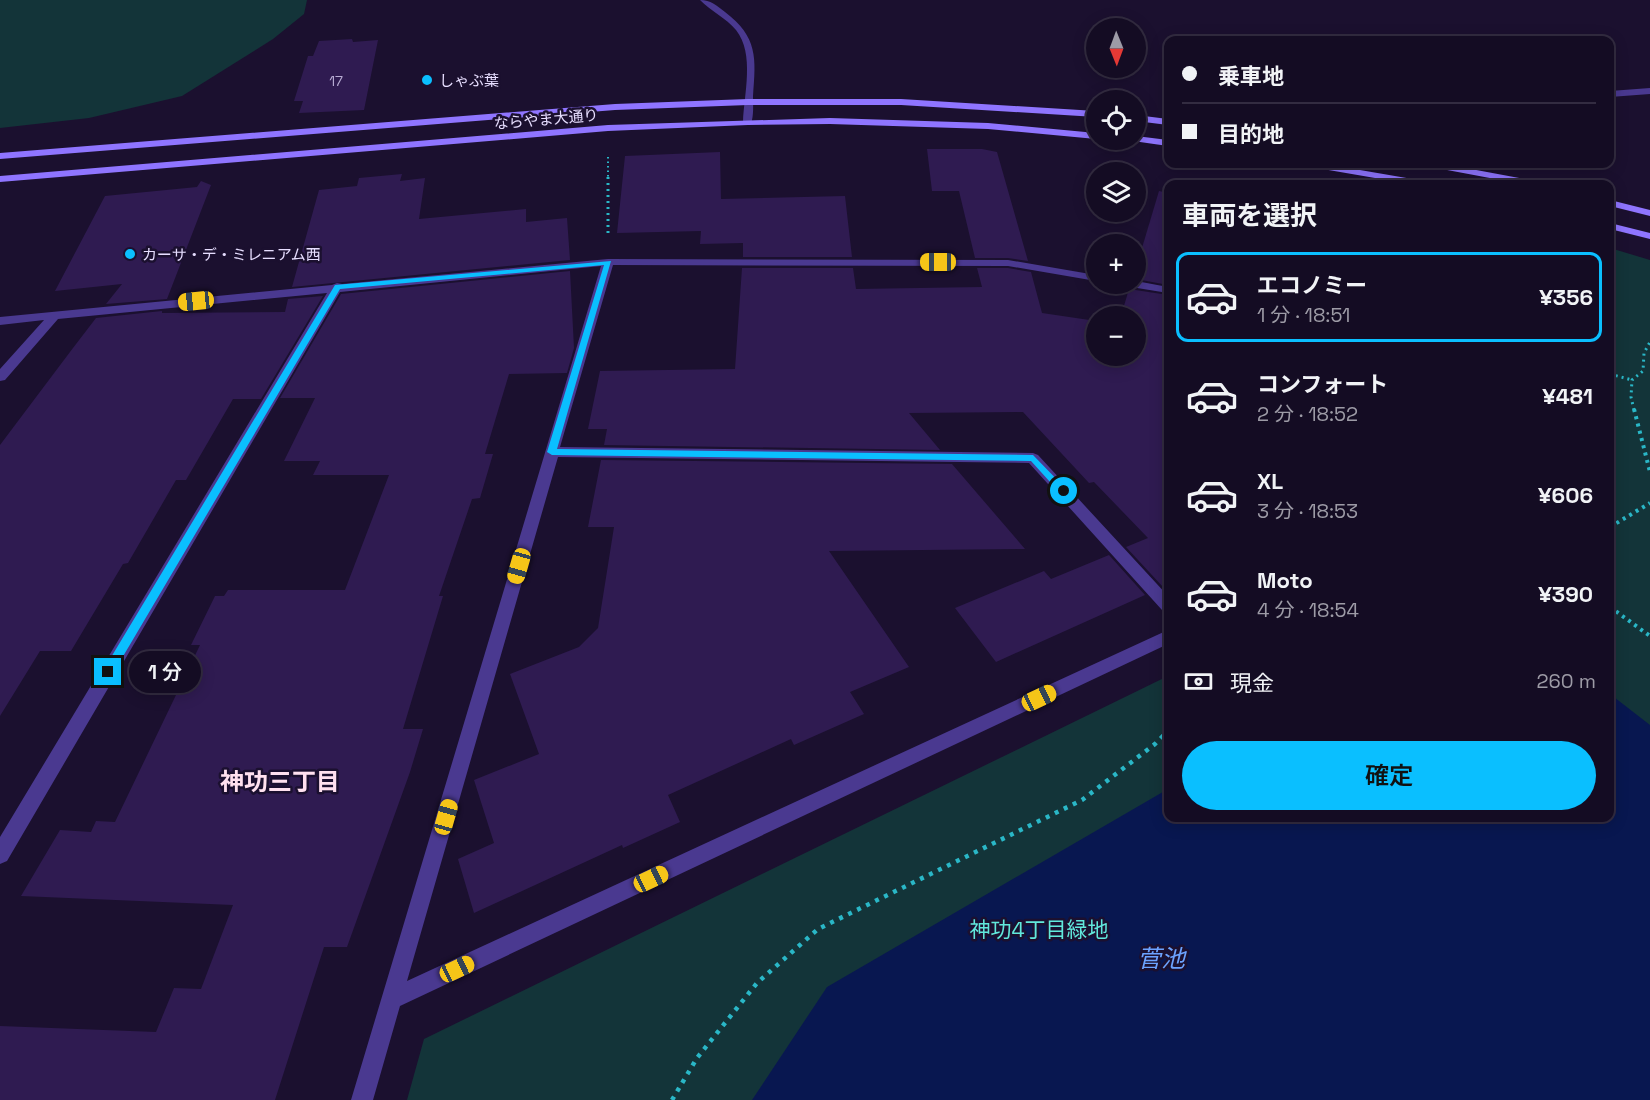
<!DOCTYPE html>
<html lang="ja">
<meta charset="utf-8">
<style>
:root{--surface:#140c23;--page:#1d152b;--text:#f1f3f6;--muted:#9d9ba6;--line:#332c41;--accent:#0abfff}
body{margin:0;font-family:"Space Grotesk","Noto Sans JP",sans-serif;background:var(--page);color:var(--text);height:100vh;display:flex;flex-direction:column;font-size:22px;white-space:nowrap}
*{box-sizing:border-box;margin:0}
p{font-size:20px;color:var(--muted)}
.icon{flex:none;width:33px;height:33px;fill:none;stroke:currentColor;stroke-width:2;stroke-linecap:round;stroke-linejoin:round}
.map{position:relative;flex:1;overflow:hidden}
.panel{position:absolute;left:1164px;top:180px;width:450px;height:642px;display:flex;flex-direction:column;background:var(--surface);border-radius:12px;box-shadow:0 3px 15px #0003,0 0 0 2px var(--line)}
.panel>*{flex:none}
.guide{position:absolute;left:1164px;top:36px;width:450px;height:132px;border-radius:12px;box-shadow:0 3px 15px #0003,0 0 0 2px var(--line);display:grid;align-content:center;height:132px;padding:0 18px;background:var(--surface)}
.needle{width:39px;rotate:179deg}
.tools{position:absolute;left:1086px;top:18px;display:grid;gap:12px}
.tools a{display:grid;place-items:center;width:60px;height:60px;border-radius:50%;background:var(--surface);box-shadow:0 3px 15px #0003,0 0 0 2px var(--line);font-size:30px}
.end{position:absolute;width:27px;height:27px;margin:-14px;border:8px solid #0abfff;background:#111;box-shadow:0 0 0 3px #111}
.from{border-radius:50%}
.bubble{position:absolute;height:42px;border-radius:21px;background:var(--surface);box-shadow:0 3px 15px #0003,0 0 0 2px var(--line);font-size:20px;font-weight:600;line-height:42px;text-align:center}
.car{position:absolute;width:18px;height:36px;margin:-18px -9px;border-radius:8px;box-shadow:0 0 4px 2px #0007;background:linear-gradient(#f5c518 24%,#345 0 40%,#f5c518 0 76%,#345 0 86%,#f5c518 0)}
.guide b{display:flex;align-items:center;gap:21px;height:57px;font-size:22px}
.guide b+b{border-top:2px solid var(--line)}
.guide i{width:15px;height:15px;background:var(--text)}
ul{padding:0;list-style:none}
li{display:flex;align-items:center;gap:18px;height:90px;margin:0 12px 9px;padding:0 6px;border:3px solid transparent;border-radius:12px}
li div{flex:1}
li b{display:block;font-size:22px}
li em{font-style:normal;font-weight:600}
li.current{border-color:var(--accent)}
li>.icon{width:54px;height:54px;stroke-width:1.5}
h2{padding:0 18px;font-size:27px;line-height:72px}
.pay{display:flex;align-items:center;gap:15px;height:66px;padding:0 18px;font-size:22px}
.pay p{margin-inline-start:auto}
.button{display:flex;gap:12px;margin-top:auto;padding:12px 18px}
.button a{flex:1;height:69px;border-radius:36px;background:var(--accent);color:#111;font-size:24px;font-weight:600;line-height:69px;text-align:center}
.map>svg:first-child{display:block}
.green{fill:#133439}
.water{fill:#081750}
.building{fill:#2f1b51}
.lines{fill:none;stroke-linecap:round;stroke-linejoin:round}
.path-far3{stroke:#2ab7c7;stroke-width:2;stroke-dasharray:1.5 3;stroke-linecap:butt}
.path-far2{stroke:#2ab7c7;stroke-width:3;stroke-dasharray:2 4;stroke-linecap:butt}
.path-far1{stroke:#2ab7c7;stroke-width:4;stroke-dasharray:3 4.5;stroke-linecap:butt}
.path{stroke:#2ab7c7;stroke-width:4.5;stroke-dasharray:4 6;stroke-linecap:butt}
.lane{fill:#4a3990;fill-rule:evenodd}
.street{fill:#4a3990;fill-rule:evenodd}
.secondary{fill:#8f75ff;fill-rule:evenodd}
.route{fill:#0abfff}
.poi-dot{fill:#0abfff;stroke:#1b102f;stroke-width:2}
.labels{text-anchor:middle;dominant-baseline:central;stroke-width:5;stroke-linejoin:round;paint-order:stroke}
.far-number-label{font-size:14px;fill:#b9add4}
.far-poi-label{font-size:15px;fill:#e7deff;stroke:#1b102f;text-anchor:start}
.far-street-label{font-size:15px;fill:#e7deff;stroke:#1b102f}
.near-park-label{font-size:21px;fill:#61e8dc;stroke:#1b102f}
.near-neighbourhood-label{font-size:24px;font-weight:bold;fill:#ffe0ef;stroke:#1b102f}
.near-water-label{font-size:24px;font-style:italic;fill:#6ca3ff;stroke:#1b102f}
</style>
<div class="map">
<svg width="1650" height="1100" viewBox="0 0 1650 1100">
<rect width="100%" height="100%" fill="#1b102f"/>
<!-- green -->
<g class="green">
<polygon points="0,0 307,0 304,14 273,39 182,96 89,118 0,128"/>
<polygon points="1610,248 1650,260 1650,1100 407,1100 424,1039 1168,676 1168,818 1610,818"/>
</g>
<!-- water -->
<polygon class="water" points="1610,694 1650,725 1650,1100 752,1100 827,987 1168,789 1168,818 1610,818"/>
<!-- building -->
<g class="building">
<polygon points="352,39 353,42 378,40 364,110 299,113 303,101 294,101 308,56 313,56 319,41"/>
<polygon points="927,149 982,149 997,152 1028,261 1008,258 975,258 959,191 932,191"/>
<polygon points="720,152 721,199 845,196 852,257 743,257 743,243 700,244 701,231 617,233 625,156"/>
<polygon points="402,174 400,181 425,178 419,219 526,209 526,222 567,218 570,260 292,287 319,190 357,186 359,178"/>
<polygon points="201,181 211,185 167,299 106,304 122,284 55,291 105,196 197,187"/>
<polygon points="1159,191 1168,193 1168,285 1136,279 1136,268"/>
<polygon points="742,268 853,268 856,289 982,287 977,268 1008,268 1031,272 1042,313 1096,321 1096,356 1136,356 1136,316 1121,316 1129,289 1168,295 1168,584 1163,587 1126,547 1148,538 1094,482 1089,483 1023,412 909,413 940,450 604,445 607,429 588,429 600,371 735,369"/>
<polygon points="570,271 574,348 567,373 509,374 485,454 493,454 480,498 472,499 439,596 443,596 403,729 423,729 410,772 347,947 324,947 275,1100 0,1100 0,1026 156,1032 174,988 201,989 233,905 21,896 60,830 91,832 96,821 115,822 200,645 191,645 215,596 224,596 228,590 345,590 389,475 313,475 320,461 284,461 315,398 280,398 341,294"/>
<polygon points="323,296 261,399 233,399 186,480 176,480 128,563 123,564 71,651 40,651 0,716 0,445 73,348 96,318 162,311 162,313 285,312 288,299"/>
<polygon points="601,460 952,464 1025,549 829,551 909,667 850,692 864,714 794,745 791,739 668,795 680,822 623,848 622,845 474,913 458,859 494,843 474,780 539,754 510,674 579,647 598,628 614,527 588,527"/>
<polygon points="1109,555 1145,595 996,662 955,608 1044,571 1051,579"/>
</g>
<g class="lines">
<!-- path-far3 -->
<polyline class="path-far3" points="608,157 608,179"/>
<!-- path-far2 -->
<g class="path-far2">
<polyline points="608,177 608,233"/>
<polyline points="1610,374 1632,380"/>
<polyline points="1634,410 1631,397 1632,380 1643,371 1644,353 1650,342"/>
</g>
<!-- path-far1 -->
<g class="path-far1">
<polyline points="1634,409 1650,472"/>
<polyline points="1610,527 1650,503"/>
<polyline points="1610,607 1650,636"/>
</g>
<!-- path -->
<polyline class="path" points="672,1100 697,1058 757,983 818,929 1082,800 1155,744 1168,731"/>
<!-- lane -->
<path class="lane" d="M700,0C711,0 716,5 725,12C758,37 756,58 753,96C753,105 754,115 751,124L743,122C744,94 755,54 736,30C726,18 711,11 700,0Z"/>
<!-- street -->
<g class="street">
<polygon points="1650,88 1650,94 1610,97 1610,91"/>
<polygon points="608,259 1008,260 1096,275 1096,281 1008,266 613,265 560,447 1033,453 1038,455 1168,596 1168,612 1162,610 1029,463 558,457 407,981 1168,630 1168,644 400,1006 373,1100 351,1100 601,266 340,292 7,861 0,864 0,837 327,293 58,319 5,380 0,381 0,369 44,320 0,325 0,317 332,285 337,283 342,284"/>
<polygon points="1136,281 1168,287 1168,293 1131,287 1125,284 1136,284"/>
</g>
<!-- secondary -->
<g class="secondary">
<polygon points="748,99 901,99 1096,111 1096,117 901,105 748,105 615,110 0,159 0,153 615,104"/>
<polygon points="1136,115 1168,119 1168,125 1136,121"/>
<polygon points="830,118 988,123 1096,133 1096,139 988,129 830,124 748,125 608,131 0,182 0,176 608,125"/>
<polygon points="1136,136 1168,140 1168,146 1133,141"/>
<polygon points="1306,164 1325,164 1424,181 1429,184 1410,184 1311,167"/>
<polygon points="1426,164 1444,164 1535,181 1540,184 1522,184 1431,167"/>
<polygon points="1610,200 1650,210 1650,216 1610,206"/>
<polygon points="1610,223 1650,233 1650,239 1610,229"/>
</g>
</g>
<!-- route -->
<polygon class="route" points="611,261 557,449 1033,455 1068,491 1067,493 1060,493 1031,461 552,455 547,452 604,265 340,289 112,675 104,675 104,669 335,285"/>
<!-- markers -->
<g class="poi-dot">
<circle cx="427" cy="80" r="6"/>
<circle cx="130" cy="254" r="6"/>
</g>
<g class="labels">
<!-- far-number labels -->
<g class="far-number-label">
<text x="336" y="81">17</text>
</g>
<!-- far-poi labels -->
<g class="far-poi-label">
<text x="439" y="80">しゃぶ葉</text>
<text x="142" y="254">カーサ・デ・ミレニアム西</text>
</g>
<!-- far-street labels -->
<g class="far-street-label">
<text transform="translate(546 119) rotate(-5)">ならやま大通り</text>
</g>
<!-- near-park labels -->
<g class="near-park-label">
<text x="1039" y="929">神功4丁目緑地</text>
</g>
<!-- near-neighbourhood labels -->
<g class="near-neighbourhood-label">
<text x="280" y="781">神功三丁目</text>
</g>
<!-- near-water labels -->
<g class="near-water-label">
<text x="1161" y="958">菅池</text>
</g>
</g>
</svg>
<div class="tools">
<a><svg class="needle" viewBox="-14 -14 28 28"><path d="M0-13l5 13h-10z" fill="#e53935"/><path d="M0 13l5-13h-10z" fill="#9d9ba6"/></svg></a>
<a><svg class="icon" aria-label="locate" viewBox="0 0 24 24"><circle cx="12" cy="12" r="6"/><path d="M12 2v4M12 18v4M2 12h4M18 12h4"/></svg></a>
<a><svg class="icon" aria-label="layers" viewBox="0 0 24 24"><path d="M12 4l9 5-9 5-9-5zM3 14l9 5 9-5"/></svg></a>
<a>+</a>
<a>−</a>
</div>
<i class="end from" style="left:1064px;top:491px"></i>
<i class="end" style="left:108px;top:672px"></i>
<div class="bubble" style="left:129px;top:651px;width:72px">1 分</div>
<i class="car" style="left:938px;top:262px;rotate:270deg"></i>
<i class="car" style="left:196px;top:301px;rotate:264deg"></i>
<i class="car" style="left:519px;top:566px;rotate:196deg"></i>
<i class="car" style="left:1039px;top:698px;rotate:65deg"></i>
<i class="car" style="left:446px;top:817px;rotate:16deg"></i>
<i class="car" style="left:651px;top:879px;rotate:65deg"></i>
<i class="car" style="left:457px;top:969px;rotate:65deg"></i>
<div class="guide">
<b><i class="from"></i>乗車地</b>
<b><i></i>目的地</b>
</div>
<section class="panel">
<h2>車両を選択</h2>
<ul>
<li class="current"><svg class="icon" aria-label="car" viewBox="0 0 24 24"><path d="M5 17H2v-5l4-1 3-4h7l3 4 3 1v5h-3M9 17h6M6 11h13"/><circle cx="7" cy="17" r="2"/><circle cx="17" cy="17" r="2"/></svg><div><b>エコノミー</b><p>1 分 · 18:51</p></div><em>¥356</em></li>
<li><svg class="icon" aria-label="car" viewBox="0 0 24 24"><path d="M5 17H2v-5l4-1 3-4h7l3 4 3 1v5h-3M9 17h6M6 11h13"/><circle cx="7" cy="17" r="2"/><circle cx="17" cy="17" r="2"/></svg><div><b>コンフォート</b><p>2 分 · 18:52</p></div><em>¥481</em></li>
<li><svg class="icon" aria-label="car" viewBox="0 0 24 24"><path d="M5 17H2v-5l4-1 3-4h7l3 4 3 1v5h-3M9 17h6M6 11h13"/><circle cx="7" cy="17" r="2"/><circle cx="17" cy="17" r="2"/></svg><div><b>XL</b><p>3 分 · 18:53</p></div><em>¥606</em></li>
<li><svg class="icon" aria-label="car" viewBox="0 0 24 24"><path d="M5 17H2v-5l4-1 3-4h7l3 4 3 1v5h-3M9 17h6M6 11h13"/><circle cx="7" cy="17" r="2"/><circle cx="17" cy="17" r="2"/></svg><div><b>Moto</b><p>4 分 · 18:54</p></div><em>¥390</em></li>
</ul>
<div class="pay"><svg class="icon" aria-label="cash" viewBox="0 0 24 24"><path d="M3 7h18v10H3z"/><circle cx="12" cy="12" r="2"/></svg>現金<p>260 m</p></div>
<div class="button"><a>確定</a></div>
</section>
</div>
